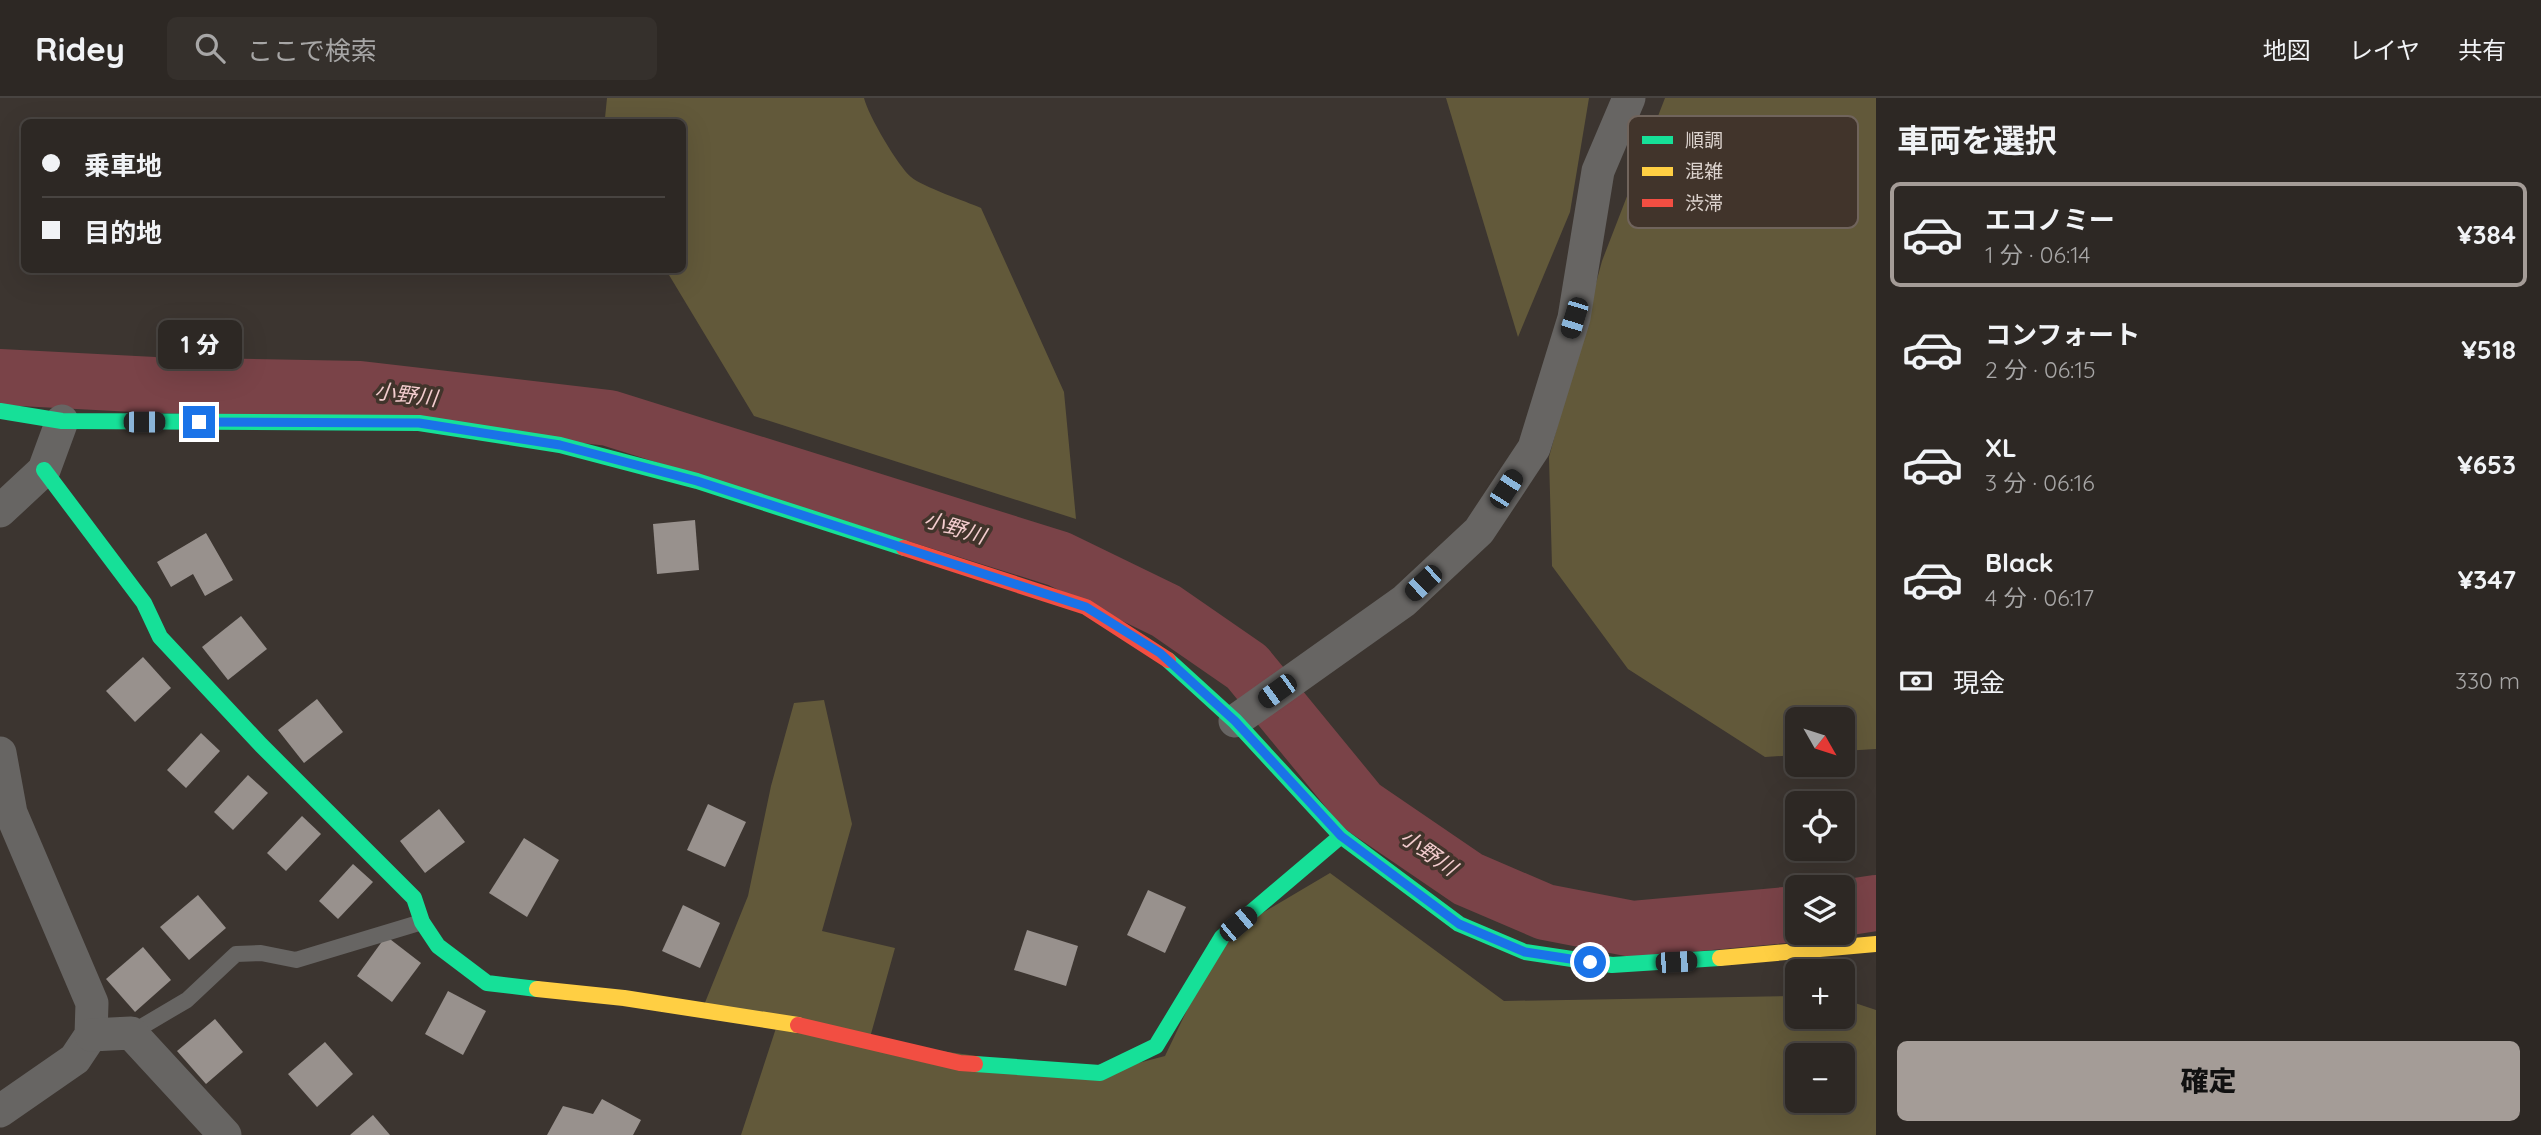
<!DOCTYPE html>
<html lang="ja">
<meta charset="utf-8">
<style>
:root{--surface:#2d2824;--page:#35302c;--text:#f1f3f6;--muted:#a7a6a6;--line:#484441;--accent:#a49c97}
body{margin:0;font-family:Quicksand,"Noto Sans JP",sans-serif;background:var(--page);color:var(--text);height:100vh;display:flex;flex-direction:column;font-size:26px;white-space:nowrap}
*{box-sizing:border-box;margin:0}
p{font-size:23px;color:var(--muted)}
.icon{flex:none;width:38px;height:38px;fill:none;stroke:currentColor;stroke-width:2;stroke-linecap:round;stroke-linejoin:round}
.map{position:relative;flex:1;overflow:hidden}
.sheet{display:flex;flex-direction:column;background:var(--surface);width:665px}
.sheet>*{flex:none}
.guide{position:absolute;left:21px;top:21px;width:665px;height:154px;border-radius:10px;box-shadow:0 7px 28px #0002,0 0 0 2px var(--line);display:grid;align-content:center;height:154px;padding:0 21px;background:var(--surface)}
.needle{width:46px;rotate:129deg}
.fabs{position:absolute;left:1785px;top:609px;display:grid;gap:14px}
.fabs a{display:grid;place-items:center;width:70px;height:70px;border-radius:10px;background:var(--surface);box-shadow:0 7px 28px #0002,0 0 0 2px var(--line);font-size:35px}
.end{position:absolute;width:32px;height:32px;margin:-16px;border:9px solid #1a73e8;background:#fff;box-shadow:0 0 0 4px #fff}
.from{border-radius:50%}
.bubble{position:absolute;height:49px;border-radius:10px;background:var(--surface);box-shadow:0 7px 28px #0002,0 0 0 2px var(--line);font-size:23px;font-weight:800;line-height:49px;text-align:center}
.car{position:absolute;width:21px;height:42px;margin:-21px -10px;border-radius:9px;box-shadow:0 0 5px 2px #0007;background:linear-gradient(#222 24%,#8ab4d8 0 40%,#222 0 76%,#8ab4d8 0 86%,#222 0)}
.guide b{display:flex;align-items:center;gap:24px;height:66px;font-size:26px}
.guide b+b{border-top:2px solid var(--line)}
.guide i{width:18px;height:18px;background:var(--text)}
ul{padding:0;list-style:none}
li{display:flex;align-items:center;gap:21px;height:105px;margin:0 14px 10px;padding:0 7px;border:4px solid transparent;border-radius:10px}
li div{flex:1}
li b{display:block;font-size:26px}
li em{font-style:normal;font-weight:800}
li.on{border-color:var(--accent)}
li>.icon{width:63px;height:63px;stroke-width:1.5}
h2{padding:0 21px;font-size:32px;line-height:84px}
.pay{display:flex;align-items:center;gap:18px;height:77px;padding:0 21px;font-size:26px}
.pay p{margin-inline-start:auto}
.primary-button{display:flex;gap:14px;margin-top:auto;padding:14px 21px}
.primary-button a{flex:1;height:80px;border-radius:10px;background:var(--accent);color:#111;font-size:28px;font-weight:800;line-height:80px;text-align:center}
header{display:flex;align-items:center;gap:42px;box-sizing:border-box;height:98px;padding:0 35px;background:var(--surface);border-bottom:2px solid var(--line)}
header strong{font-size:33px}
nav{display:flex;gap:38px;margin-inline-start:auto;font-size:24px}
.search{width:490px;height:63px;background:var(--page);display:flex;align-items:center;gap:18px;box-sizing:border-box;padding:0 24px;border-radius:10px;color:var(--muted);font-size:26px}
main{display:flex;flex:1;min-height:0}
.map>svg:first-child{display:block}
.green{fill:#62593a;fill-rule:evenodd}
.lines{fill:none;stroke-linecap:round;stroke-linejoin:round}
.river{stroke:#7a4348;stroke-width:56}
.building{fill:#98918d}
.lane{stroke:#676563;stroke-width:16}
.street{stroke:#676563;stroke-width:33}
.fast{stroke:#16e098;stroke-width:16}
.slow{stroke:#ffcf43;stroke-width:16}
.jam{stroke:#f24e42;stroke-width:16}
.route{stroke:#1a73e8;stroke-width:9}
.labels{text-anchor:middle;dominant-baseline:central;stroke-width:7;stroke-linejoin:round;paint-order:stroke}
.water-label{font-size:21px;font-style:italic;fill:#f4cdcf;stroke:#41342b}
.key{fill:#41342b;stroke:#70645c;stroke-width:2}
.key-label{font-size:19px;fill:#dcd3ce}
</style>
<header>
<strong>Ridey</strong>
<div class="search"><svg class="icon" aria-label="search" viewBox="0 0 24 24"><circle cx="10" cy="10" r="6"/><path d="M15 15l6 6"/></svg>ここで検索</div>
<nav><a>地図</a><a>レイヤ</a><a>共有</a></nav>
</header>
<main>
<div class="map">
<svg width="1876" height="1037" viewBox="0 0 1876 1037">
<rect width="100%" height="100%" fill="#3c3530"/>
<!-- green -->
<g class="green">
<path d="M607,0H864C868,17 898,68 911,79C923,89 965,103 981,110L1064,294L1076,421L754,318L666,172H682V24H607L605,20Z"/>
<polygon points="1446,0 1589,0 1570,114 1518,239"/>
<polygon points="1665,0 1876,0 1876,651 1843,653 1843,621 1797,621 1797,657 1765,659 1628,571 1552,468 1549,359 1602,163"/>
<path d="M824,602L852,726L822,833L895,850L869,943L1100,975L1165,958L1222,839L1330,775L1504,903L1797,898V919H1843V901L1876,912V1037H741L778,924L702,912L748,798L771,688L794,605ZM1797,957H1843V1003H1797Z"/>
</g>
<g class="lines">
<!-- river -->
<g class="river">
<polyline points="0,279 154,287 360,291 609,320 1059,461 1166,513 1247,569 1361,708 1468,781 1545,814 1633,831 1797,816"/>
<polyline points="1843,810 1876,805"/>
</g>
</g>
<!-- building -->
<g class="building">
<polygon points="695,422 699,472 657,476 653,426"/>
<polygon points="206,435 233,482 205,498 193,476 171,489 157,464"/>
<polygon points="241,518 267,551 228,582 202,549"/>
<polygon points="143,559 171,590 135,624 106,593"/>
<polygon points="317,601 343,634 304,665 278,632"/>
<polygon points="201,635 220,653 186,690 167,672"/>
<polygon points="248,677 268,695 233,732 214,714"/>
<polygon points="708,706 746,724 725,769 687,752"/>
<polygon points="439,711 465,744 425,775 400,743"/>
<polygon points="302,718 321,736 286,773 267,755"/>
<polygon points="524,740 559,762 527,819 489,795"/>
<polygon points="353,766 373,784 338,821 319,803"/>
<polygon points="1148,792 1186,809 1165,855 1127,837"/>
<polygon points="198,797 226,830 189,862 160,829"/>
<polygon points="683,807 720,825 700,870 662,853"/>
<polygon points="1027,832 1078,848 1066,888 1014,872"/>
<polygon points="386,838 421,865 392,904 357,878"/>
<polygon points="143,849 171,882 135,914 106,881"/>
<polygon points="448,893 486,913 463,957 425,936"/>
<polygon points="215,921 243,954 206,986 177,953"/>
<polygon points="325,944 353,976 317,1009 288,976"/>
<polygon points="602,1001 641,1022 633,1037 547,1037 563,1008 593,1016"/>
<polygon points="373,1017 390,1037 350,1037"/>
</g>
<g class="lines">
<!-- lane -->
<polyline class="lane" points="131,935 187,902 236,856 261,855 296,862 422,824"/>
<!-- street -->
<g class="street">
<polyline points="0,413 44,372 62,323"/>
<polyline points="1235,623 1404,503 1479,433 1534,350 1574,220 1598,73 1629,0"/>
<polyline points="0,655 11,715 92,905 91,937 75,961 0,1013"/>
<polyline points="91,937 131,935 225,1037"/>
</g>
<!-- fast -->
<g class="fast">
<polyline points="0,313 62,323 419,325 560,347 697,383 904,450"/>
<polyline points="44,372 144,505 160,539 261,647 414,800 422,824 438,848 487,885 537,891"/>
<polyline points="1168,562 1235,623 1341,738 1459,826 1525,854 1612,867 1720,860"/>
<polyline points="975,966 1100,975 1156,948 1222,839 1341,738"/>
</g>
<!-- slow -->
<g class="slow">
<polyline points="1720,860 1876,846"/>
<polyline points="537,891 624,900 798,927"/>
</g>
<!-- jam -->
<g class="jam">
<polyline points="904,450 1086,509 1168,562"/>
<polyline points="798,927 960,965 975,966"/>
</g>
</g>
<g class="lines">
<!-- route -->
<polyline class="route" points="199,324 419,325 560,347 697,383 1086,509 1160,555 1235,623 1341,738 1459,826 1525,854 1590,864"/>
</g>
<g class="labels">
<!-- water labels -->
<g class="water-label">
<text transform="translate(406 296) rotate(7)">小野川</text>
<text transform="translate(955 429) rotate(17)">小野川</text>
<text transform="translate(1429 754) rotate(35)">小野川</text>
</g>
</g>
<!-- legend -->
<rect x="1628" y="18" width="230" height="112" rx="10" class="key"/>
<rect x="1642" y="38" width="31" height="8" fill="#16e098"/>
<rect x="1642" y="69" width="31" height="9" fill="#ffcf43"/>
<rect x="1642" y="101" width="31" height="8" fill="#f24e42"/>
<g class="key-label">
<text x="1685" y="49">順調</text>
<text x="1685" y="80">混雑</text>
<text x="1685" y="112">渋滞</text>
</g>
</svg>
<div class="fabs">
<a><svg class="needle" viewBox="-14 -14 28 28"><path d="M0-13l5 13h-10z" fill="#e53935"/><path d="M0 13l5-13h-10z" fill="#a7a6a6"/></svg></a>
<a><svg class="icon" aria-label="locate" viewBox="0 0 24 24"><circle cx="12" cy="12" r="6"/><path d="M12 2v4M12 18v4M2 12h4M18 12h4"/></svg></a>
<a><svg class="icon" aria-label="layers" viewBox="0 0 24 24"><path d="M12 4l9 5-9 5-9-5zM3 14l9 5 9-5"/></svg></a>
<a>+</a>
<a>−</a>
</div>
<i class="end from" style="left:1590px;top:864px"></i>
<i class="end" style="left:199px;top:324px"></i>
<div class="bubble" style="left:158px;top:222px;width:84px">1 分</div>
<i class="car" style="left:1574px;top:220px;rotate:197deg"></i>
<i class="car" style="left:144px;top:324px;rotate:90deg"></i>
<i class="car" style="left:1506px;top:391px;rotate:33deg"></i>
<i class="car" style="left:1423px;top:485px;rotate:227deg"></i>
<i class="car" style="left:1277px;top:593px;rotate:234deg"></i>
<i class="car" style="left:1238px;top:826px;rotate:50deg"></i>
<i class="car" style="left:1676px;top:864px;rotate:87deg"></i>
<div class="guide">
<b><i class="from"></i>乗車地</b>
<b><i></i>目的地</b>
</div>
</div>
<section class="sheet">
<h2>車両を選択</h2>
<ul>
<li class="on"><svg class="icon" aria-label="car" viewBox="0 0 24 24"><path d="M5 17H2v-5l4-1 3-4h7l3 4 3 1v5h-3M9 17h6M6 11h13"/><circle cx="7" cy="17" r="2"/><circle cx="17" cy="17" r="2"/></svg><div><b>エコノミー</b><p>1 分 · 06:14</p></div><em>¥384</em></li>
<li><svg class="icon" aria-label="car" viewBox="0 0 24 24"><path d="M5 17H2v-5l4-1 3-4h7l3 4 3 1v5h-3M9 17h6M6 11h13"/><circle cx="7" cy="17" r="2"/><circle cx="17" cy="17" r="2"/></svg><div><b>コンフォート</b><p>2 分 · 06:15</p></div><em>¥518</em></li>
<li><svg class="icon" aria-label="car" viewBox="0 0 24 24"><path d="M5 17H2v-5l4-1 3-4h7l3 4 3 1v5h-3M9 17h6M6 11h13"/><circle cx="7" cy="17" r="2"/><circle cx="17" cy="17" r="2"/></svg><div><b>XL</b><p>3 分 · 06:16</p></div><em>¥653</em></li>
<li><svg class="icon" aria-label="car" viewBox="0 0 24 24"><path d="M5 17H2v-5l4-1 3-4h7l3 4 3 1v5h-3M9 17h6M6 11h13"/><circle cx="7" cy="17" r="2"/><circle cx="17" cy="17" r="2"/></svg><div><b>Black</b><p>4 分 · 06:17</p></div><em>¥347</em></li>
</ul>
<div class="pay"><svg class="icon" aria-label="cash" viewBox="0 0 24 24"><path d="M3 7h18v10H3z"/><circle cx="12" cy="12" r="2"/></svg>現金<p>330 m</p></div>
<div class="primary-button"><a>確定</a></div>
</section>
</main>
